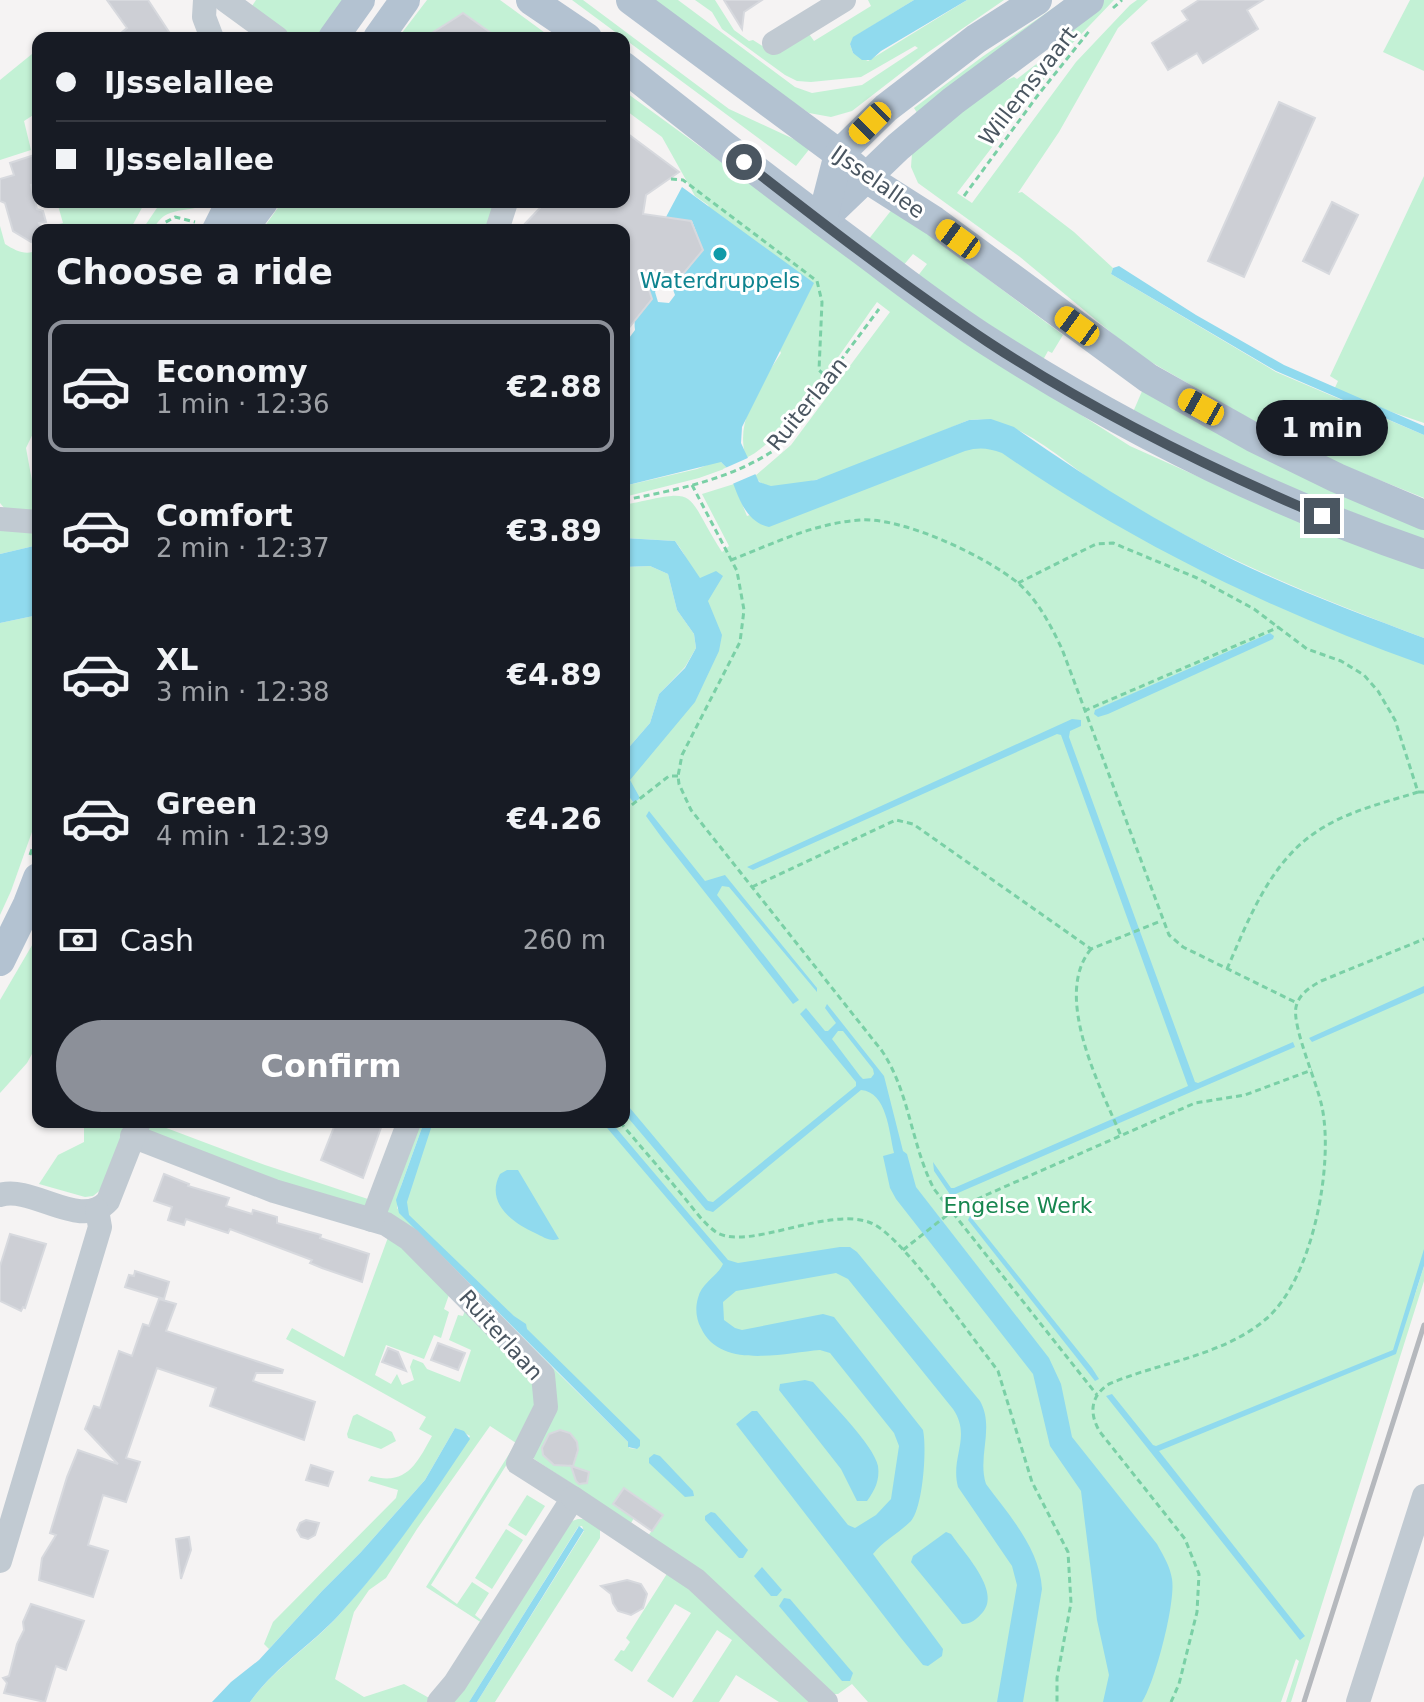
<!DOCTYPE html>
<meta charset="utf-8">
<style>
:root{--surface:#171b24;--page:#20242c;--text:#f1f3f6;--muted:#9ea1a6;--line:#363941;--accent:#8c9099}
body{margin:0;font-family:"DejaVu Sans",sans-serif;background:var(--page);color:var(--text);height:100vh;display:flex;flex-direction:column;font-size:30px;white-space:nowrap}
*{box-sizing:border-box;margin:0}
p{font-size:26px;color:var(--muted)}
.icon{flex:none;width:44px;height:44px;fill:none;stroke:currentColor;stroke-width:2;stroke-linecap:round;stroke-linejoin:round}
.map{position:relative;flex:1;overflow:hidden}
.panel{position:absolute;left:32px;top:224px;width:598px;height:904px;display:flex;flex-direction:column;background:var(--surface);border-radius:16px;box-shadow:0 2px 6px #0004}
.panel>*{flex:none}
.hud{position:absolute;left:32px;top:32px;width:598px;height:176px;border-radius:16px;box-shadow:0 2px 6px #0004;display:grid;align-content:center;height:176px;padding:0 24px;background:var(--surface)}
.end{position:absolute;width:36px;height:36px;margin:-18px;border:10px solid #4a5661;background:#fff;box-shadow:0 0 0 4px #fff}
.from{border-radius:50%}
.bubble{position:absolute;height:56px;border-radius:28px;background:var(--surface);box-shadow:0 2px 6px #0004;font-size:26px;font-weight:600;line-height:56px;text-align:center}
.car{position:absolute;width:24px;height:48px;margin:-24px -12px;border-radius:10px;box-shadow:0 0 6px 2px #0007;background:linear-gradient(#f5c518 24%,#345 0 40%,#f5c518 0 76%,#345 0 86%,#f5c518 0)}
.hud b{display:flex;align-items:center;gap:28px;height:76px;font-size:30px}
.hud b+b{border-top:2px solid var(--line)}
.hud i{width:20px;height:20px;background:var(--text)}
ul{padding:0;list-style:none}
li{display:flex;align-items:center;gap:24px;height:132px;margin:0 16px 12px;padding:0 8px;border:4px solid transparent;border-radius:16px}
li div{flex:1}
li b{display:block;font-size:30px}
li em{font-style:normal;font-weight:600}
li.current{border-color:var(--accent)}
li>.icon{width:72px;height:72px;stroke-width:1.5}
h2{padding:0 24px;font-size:36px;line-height:96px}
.pay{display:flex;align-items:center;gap:20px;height:88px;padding:0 24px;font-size:30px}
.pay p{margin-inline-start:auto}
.button{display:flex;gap:16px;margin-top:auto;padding:16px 24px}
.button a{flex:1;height:92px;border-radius:48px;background:var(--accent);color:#fff;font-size:32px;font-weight:600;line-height:92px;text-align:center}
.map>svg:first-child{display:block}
.green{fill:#c3f1d5;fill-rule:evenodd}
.water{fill:#90daee;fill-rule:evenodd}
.pier{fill:#f5f3f3}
.building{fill:#cdcfd5;stroke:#d7d9de;stroke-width:2}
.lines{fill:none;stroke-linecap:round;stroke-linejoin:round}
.path{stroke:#7ad0a6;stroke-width:3;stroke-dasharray:6 4;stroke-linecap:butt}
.minor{stroke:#c1cad2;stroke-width:24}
.major{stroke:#b3c2d1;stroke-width:30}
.rail{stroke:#b5b8bd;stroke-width:5}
.route{stroke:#4a5661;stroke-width:10}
.culture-dot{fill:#0f9aa8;stroke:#fff;stroke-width:3}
.labels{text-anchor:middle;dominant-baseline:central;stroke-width:6;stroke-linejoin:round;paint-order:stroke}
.street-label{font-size:22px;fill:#4a5661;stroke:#fff}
.culture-label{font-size:22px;fill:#0d838f;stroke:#fff}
.park-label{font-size:22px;fill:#17864f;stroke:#fff}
</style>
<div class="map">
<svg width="1424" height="1702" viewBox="0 0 1424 1702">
<rect width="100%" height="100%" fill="#f5f3f3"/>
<!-- green -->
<g class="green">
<polygon points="256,0 349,0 319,38 293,38 250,9"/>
<polygon points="427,0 500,0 552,38 498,38 463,13 424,38 398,38"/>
<polygon points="572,0 583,0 729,109 811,147 796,166"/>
<polygon points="644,0 678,0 795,87 812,93 862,85 918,48 915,46 861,77 811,82 797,81 785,75 722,29 712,12 695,0 715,0 734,30 749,41 753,40 772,52 807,31 814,41 871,6 868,0 914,0 854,37 850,44 853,53 868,61 967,0 1004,0 927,53 852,111 831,117 809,113"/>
<polygon points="1065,0 919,116 914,108 982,57"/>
<polygon points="1100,0 1114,0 1067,49 957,193 972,203 1076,62 1130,5 1137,0 1148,0 1118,28 1059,132 1018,193 1022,192 1074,232 1113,268 1111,274 1276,372 1424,435 1424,498 1330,460 1243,415 1137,354 1020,257 918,183 911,167 912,153 982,91 1014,77 1017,79 1070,38 1066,32"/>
<polygon points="1410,0 1424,0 1424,71 1383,52"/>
<polygon points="32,54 38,62 38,112 24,121 31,150 0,160 0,80"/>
<path d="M624,91L976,348L1130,446L1266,507L1424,569V638C1313,596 1203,552 1102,487C1064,463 1017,414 969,420C930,435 799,500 763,484C759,482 758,480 755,476L791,445L890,312L877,302C850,339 784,442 746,458C734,420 761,384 781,353L708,205L695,196L662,137L624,109Z"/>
<polygon points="1424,176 1424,423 1333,392 1338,381 1330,376"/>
<polygon points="57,202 145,202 130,230 48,230 47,227 63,223"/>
<path d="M161,202H200L195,208C175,212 163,210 153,230H142Z"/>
<polygon points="282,202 497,202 489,230 262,230"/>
<polygon points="893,208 1063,335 1052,353 1048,351 1043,360 917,277 927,264 913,254 902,267 868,240"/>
<path d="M0,226L5,244C16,251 26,256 38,250V423L26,448L36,503L37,507L32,511L6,510L0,503Z"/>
<polygon points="1143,389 1424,529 1424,541 1266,478 1133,412"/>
<path d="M979,432L1188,552L1424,651V1261L1413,1301L1424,1266V1281L1291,1702H1286L1299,1661L1296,1659L1281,1702H868L852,1684L838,1694H830L648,1536L662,1516L634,1518L631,1523L534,1459L533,1454L554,1402L385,1214L414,1122H424L401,1186L397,1208L471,1287L628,1442L629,1448L637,1449L405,1213L402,1195L428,1122H624V767L705,659C700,619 701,573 675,541L624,538V505C702,488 682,489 722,552L729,546L702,494L734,484L747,516Z"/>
<polygon points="715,462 721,462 727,468 699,478 624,497 624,486 697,469"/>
<polygon points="0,526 38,529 38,545 0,554"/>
<polygon points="650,566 668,574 677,610 694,634 696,648 685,667 659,694 650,723 624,753 624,567"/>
<polygon points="38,615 38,815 11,891 0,915 0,623"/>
<polygon points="38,935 38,1043 27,1063 0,1093 0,1000"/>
<polygon points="84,1122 130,1122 103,1188 93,1196 85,1197 39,1184 58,1155 84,1142"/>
<polygon points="148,1122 162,1122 161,1126 265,1165 374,1201 371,1208 281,1183 144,1132"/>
<path d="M390,1232L450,1292L444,1309L449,1312L441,1338L434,1335L424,1359L386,1345L375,1375L391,1384L397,1374L402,1385L414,1380L410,1367L413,1359L423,1363L427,1369L460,1382L471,1350L449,1340L458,1315L463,1316L467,1305L532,1373L536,1418L431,1585L457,1604L472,1582L489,1593L475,1615L485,1623L429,1702H250C274,1668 311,1646 338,1616C388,1561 430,1498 470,1436L455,1428L425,1480L361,1552L322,1591L269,1649L264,1644L273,1622L396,1498L398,1490L368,1481L371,1476C407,1486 417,1463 432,1436L419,1429L426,1417L286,1339L292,1328L344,1357ZM490,1426L516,1443L426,1587L482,1623L431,1699L404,1684L364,1697L335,1679L354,1612L369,1590L386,1578L417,1529Z"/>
<polygon points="357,1414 392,1432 396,1441 381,1449 348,1438 347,1434 353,1416"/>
<polygon points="527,1495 545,1506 526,1536 508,1525"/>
<polygon points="578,1519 585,1519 600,1529 600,1538 495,1702 477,1702 584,1531 582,1526 578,1527 469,1702 448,1702 569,1522"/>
<polygon points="506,1529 523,1540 492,1589 475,1578"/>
<polygon points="670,1569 815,1702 779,1702 736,1675 719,1702 692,1702 732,1640 717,1630 673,1698 647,1681 691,1613 675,1604 632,1672 614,1660 621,1650 624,1651 630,1642 626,1638"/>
</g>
<!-- water -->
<g class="water">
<polygon points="914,0 967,0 881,51 871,60 862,60 853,53 850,44 853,37"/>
<path d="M682,187L814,283L742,427L741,443L759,482L771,486L816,480L969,420L991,419L1014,427C1094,483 1176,535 1266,575C1317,598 1371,618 1424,638V665C1275,612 1132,543 1002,453C988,448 979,447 965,451L769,527C742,521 737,490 727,468L721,462L624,486V345L635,330C632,309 645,287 658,270L667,272L666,283L661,282L655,292L658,302L669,303L675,295L671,284L673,273L684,274L703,250L692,221L666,217Z"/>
<polygon points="1119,266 1196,315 1284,365 1424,426 1424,435 1276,371 1111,274 1113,268"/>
<polygon points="624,538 675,541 700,578 716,571 723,576 708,601 722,635 719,651 695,702 630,780 640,798 634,803 624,790 624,753 650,723 659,694 685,668 696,648 694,634 677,610 668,574 650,566 624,567"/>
<polygon points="38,545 38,615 0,623 0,554"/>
<polygon points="1270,633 1274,636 1273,639 1108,714 1098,717 1094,714 1095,710"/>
<polygon points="1072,719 1081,720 1081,726 1070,731 1069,737 1195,1082 1198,1083 1293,1042 1295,1047 951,1196 934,1171 933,1162 951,1188 954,1188 1188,1086 1061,735 1057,734 753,870 747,867"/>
<polygon points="649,811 705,881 725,875 817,988 817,992 729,887 722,886 717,895 799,1000 793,1004 662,838 646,816"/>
<polygon points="1424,986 1424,993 1312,1042 1309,1038"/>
<path d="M827,1004L884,1076L903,1151L907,1154L916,1187L1049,1358L1061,1384L1072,1437L1157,1544C1163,1555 1170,1566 1172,1579C1176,1602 1155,1683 1142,1702H1103L1109,1675L1097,1620L1081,1491L1050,1446L1033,1374L896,1199L890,1188L883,1156L894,1153C889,1132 887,1092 861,1090L713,1212L706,1210L624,1113V1101L708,1201L713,1202L856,1086V1082L800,1014L806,1008L825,1031H828L836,1023L825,1008ZM838,1031H843L873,1069L874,1074L871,1078L863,1079L860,1076L832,1039Z"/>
<polygon points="424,1122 433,1122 407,1202 409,1215 514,1316 526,1324 527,1329 640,1440 640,1446 637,1449 628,1447 628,1442 399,1213 396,1200"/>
<path d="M602,1122H611L728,1260L738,1263L840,1247H850L857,1252L980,1401C995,1428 977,1456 986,1484C1009,1515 1040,1549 1042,1589L1023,1702H997L1017,1585L1012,1566L958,1487C950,1457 972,1437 953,1409L848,1279L836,1273L736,1291L723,1302L724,1320L735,1328L742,1330L823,1314L834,1317L923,1430C927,1449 923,1507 911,1521C899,1533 883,1541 873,1554L943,1649L942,1656L928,1666L923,1665L901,1638L736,1424L752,1411H757L848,1525L855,1528L876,1515L891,1499L899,1446L894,1433L830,1353L820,1350C783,1353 720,1370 701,1328C696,1319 695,1308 698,1298C702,1282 717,1277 723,1264Z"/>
<path d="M507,1170H518L559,1239C549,1242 544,1237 535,1233C512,1223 485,1202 500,1174Z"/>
<polygon points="970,1216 1092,1368 1099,1379 1095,1381 968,1220"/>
<polygon points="1424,1249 1424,1266 1396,1354 1159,1451 1305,1636 1300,1640 1106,1396 1112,1394 1153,1445 1156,1446 1393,1350"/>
<path d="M805,1380L813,1382C829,1401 874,1445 878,1466C880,1480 875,1490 867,1501H857L841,1469L779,1390L780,1384Z"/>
<path d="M455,1428L464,1431L470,1439C429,1500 388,1562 338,1616C310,1646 274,1668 250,1702H212L231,1682L259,1660L322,1591L361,1552L425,1480Z"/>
<polygon points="654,1454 660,1456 693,1491 694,1496 685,1497 649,1463 649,1458"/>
<polygon points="711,1512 715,1513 748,1550 743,1558 739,1558 705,1520 705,1516"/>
<polygon points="579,1526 584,1530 477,1702 469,1702"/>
<path d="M946,1532L951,1534C964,1553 1001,1591 983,1612C976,1620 971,1624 962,1624L911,1562L913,1556Z"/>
<polygon points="762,1567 782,1590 777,1596 771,1596 754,1576"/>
<polygon points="784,1598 790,1599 853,1673 850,1681 842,1681 779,1606"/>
</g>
<!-- pier -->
<polygon class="pier" points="750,457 758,473 730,485 723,469"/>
<!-- building -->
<g class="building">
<polygon points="107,0 148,0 173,38 115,38 127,28"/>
<polygon points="724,0 762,0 744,12 742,29"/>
<polygon points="1199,0 1263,0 1247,10 1258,29 1203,63 1197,53 1168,70 1152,43 1188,20 1182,11"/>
<polygon points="463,13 498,38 424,38 457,17"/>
<polygon points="1279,102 1315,118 1244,277 1208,261"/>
<polygon points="624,131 679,172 646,195 643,214 691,221 703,250 683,274 658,271 647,284 652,299 624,334 624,230 519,230 540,208 541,202 624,202"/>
<polygon points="34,155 38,183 31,185 37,209 43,211 46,222 39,223 41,228 31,242 13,231 5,203 0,201 0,179 14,175 10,163"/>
<polygon points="1332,202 1358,215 1329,274 1303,261"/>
<polygon points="336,1122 383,1122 363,1178 321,1160"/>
<polygon points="164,1174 189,1184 188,1186 229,1198 226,1206 252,1214 253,1210 277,1217 277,1223 321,1235 320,1238 369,1254 362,1282 322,1268 310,1263 312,1260 230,1229 228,1233 186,1219 184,1225 168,1220 172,1207 154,1201"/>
<polygon points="10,1234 46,1244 25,1308 23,1307 21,1311 0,1301 0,1266"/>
<polygon points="135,1271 169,1282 164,1299 125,1287 129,1275 134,1276"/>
<polygon points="159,1299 176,1304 166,1331 283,1370 282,1373 256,1373 253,1381 315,1402 304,1440 210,1406 216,1388 157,1368 126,1458 140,1462 126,1502 103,1495 88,1545 108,1551 93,1597 39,1580 42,1558 56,1535 50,1533 67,1477 78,1450 118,1464 85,1429 94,1406 100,1408 119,1351 132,1356 143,1324 149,1326"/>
<polygon points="438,1343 465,1353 458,1370 431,1360"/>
<polygon points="388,1348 398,1352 406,1371 382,1362"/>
<polygon points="560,1430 570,1433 577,1442 578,1450 573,1466 554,1465 543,1455 542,1448 549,1434"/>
<polygon points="311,1465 333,1472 328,1486 306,1480"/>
<polygon points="571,1466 589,1472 587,1483 579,1484 576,1481"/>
<polygon points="624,1488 663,1515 652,1531 613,1504"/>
<polygon points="306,1520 319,1523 315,1535 308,1539 301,1537 297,1530 300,1523"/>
<polygon points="189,1537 191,1550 181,1579 176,1539"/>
<polygon points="627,1580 641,1584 647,1594 643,1608 631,1615 618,1611 613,1603 611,1594 601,1586"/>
<polygon points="31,1604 84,1621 66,1670 56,1666 45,1702 4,1693 7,1683 3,1678 9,1676 17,1644 24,1630 23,1622"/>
</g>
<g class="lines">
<!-- path -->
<g class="path">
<polyline points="1113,8 1122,0"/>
<polyline points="671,179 683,180 817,281 822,302 819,370 828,379"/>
<polyline points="964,196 1038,95 1090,30"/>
<polyline points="160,230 164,223 175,217 195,222"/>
<polyline points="38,438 34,457 38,475"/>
<path d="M692,485L737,571L744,610L740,642L682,755L678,776L679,784L691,810L882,1051C910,1093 911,1145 934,1189L1097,1395"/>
<path d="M624,500C676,490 728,480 773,451L879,309"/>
<path d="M731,560C772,544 815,523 860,520C903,517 985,556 1018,583C1038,600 1051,626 1062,649L1169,935L1183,947L1297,1003"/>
<polyline points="1018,583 1096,544 1113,543 1197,578 1254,609 1307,649 1341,661 1364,675 1378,691 1395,720 1418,792 1424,792"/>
<polyline points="1084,711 1279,627"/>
<polyline points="624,811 669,776 678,776"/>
<polyline points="30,855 38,832"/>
<polyline points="752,887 896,820 913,824 1091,949 1161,921"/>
<path d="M1091,949C1052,996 1101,1088 1121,1136"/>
<path d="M1227,969C1250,916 1272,857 1324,827C1352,810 1387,802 1418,792"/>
<path d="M620,1122C641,1147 662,1171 683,1196C693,1208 703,1223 716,1232C748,1252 829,1205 871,1223C900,1234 963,1326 986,1355L998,1371L1032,1482L1068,1552L1071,1603L1057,1678V1702"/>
<polyline points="903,1250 951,1212 986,1195 1195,1103 1245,1095 1312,1070"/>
<path d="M1171,1702L1179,1684L1197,1612L1199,1574L1185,1539L1100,1432C1089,1414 1090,1396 1109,1384C1160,1362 1223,1356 1266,1319C1313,1279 1334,1164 1322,1107C1317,1082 1292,1027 1296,1007C1299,994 1310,987 1321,981L1424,939"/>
</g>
<!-- minor -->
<g class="minor">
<polyline points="205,0 204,17 212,38"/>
<polyline points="225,0 277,38"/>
<polyline points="774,43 844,0"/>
<polyline points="497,230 506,202"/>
<polyline points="0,519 38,522"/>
<polyline points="132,1136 274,1191 386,1224 409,1239 543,1375 546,1407 518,1463 573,1498 455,1683 439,1702"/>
<path d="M0,1195C33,1185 81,1231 108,1201L139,1122"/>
<polyline points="372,1220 409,1122"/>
<polyline points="573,1498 696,1580 826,1702"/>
<polyline points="0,1561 100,1227 97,1210"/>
<polyline points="1358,1702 1424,1496"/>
</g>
<!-- major -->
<g class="major">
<polyline points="531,0 587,38"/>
<polyline points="631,0 839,154 868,179 934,221 1148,378 1253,437 1337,478 1424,515"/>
<polyline points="333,38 360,0"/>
<polyline points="378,38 405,0"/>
<path d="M624,67C702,129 779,189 859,248C902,280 945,314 991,343C1127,430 1271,502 1424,554"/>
<polyline points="822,220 898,147 953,101 1089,0"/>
<polyline points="822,220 839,154 886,108 976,39 1037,0"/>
<polyline points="217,230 231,202"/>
<polyline points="242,230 263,202"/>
<polyline points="0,961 28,904 38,878"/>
</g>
<!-- rail -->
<polyline class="rail" points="1304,1702 1424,1325"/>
</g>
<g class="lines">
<!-- route -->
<path class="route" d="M744,162C822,223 905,287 988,342C1093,411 1206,467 1322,516"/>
</g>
<!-- markers -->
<circle class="culture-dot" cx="720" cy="254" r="8"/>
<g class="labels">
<!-- street labels -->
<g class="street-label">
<text transform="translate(1028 86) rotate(-52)">Willemsvaart</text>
<text transform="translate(878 182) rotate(35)">IJsselallee</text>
<text transform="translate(807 404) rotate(-51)">Ruiterlaan</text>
<text transform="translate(501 1335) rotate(48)">Ruiterlaan</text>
</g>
<!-- culture labels -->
<g class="culture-label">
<text x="720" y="280">Waterdruppels</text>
</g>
<!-- park labels -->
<g class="park-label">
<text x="1018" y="1205">Engelse Werk</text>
</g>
</g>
</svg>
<i class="end from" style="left:744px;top:162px"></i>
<i class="end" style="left:1322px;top:516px"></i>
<div class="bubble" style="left:1256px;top:400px;width:132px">1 min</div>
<i class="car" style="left:870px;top:123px;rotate:225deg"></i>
<i class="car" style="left:958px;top:239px;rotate:306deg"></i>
<i class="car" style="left:1077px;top:326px;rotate:306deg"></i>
<i class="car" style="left:1201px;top:407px;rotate:299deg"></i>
<div class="hud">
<b><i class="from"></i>IJsselallee</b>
<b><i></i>IJsselallee</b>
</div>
<section class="panel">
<h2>Choose a ride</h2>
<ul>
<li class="current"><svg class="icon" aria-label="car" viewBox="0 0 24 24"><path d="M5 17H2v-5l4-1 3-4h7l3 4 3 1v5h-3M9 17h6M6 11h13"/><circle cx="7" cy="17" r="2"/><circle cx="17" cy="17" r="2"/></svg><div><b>Economy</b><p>1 min · 12:36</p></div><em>€2.88</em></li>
<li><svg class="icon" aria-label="car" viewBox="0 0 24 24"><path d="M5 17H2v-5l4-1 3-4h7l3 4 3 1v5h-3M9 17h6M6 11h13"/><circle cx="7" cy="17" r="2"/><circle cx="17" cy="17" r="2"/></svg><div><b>Comfort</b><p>2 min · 12:37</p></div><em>€3.89</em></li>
<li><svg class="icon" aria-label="car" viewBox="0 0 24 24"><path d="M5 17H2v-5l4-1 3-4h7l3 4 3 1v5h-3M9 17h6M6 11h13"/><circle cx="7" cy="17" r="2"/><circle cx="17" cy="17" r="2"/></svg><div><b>XL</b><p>3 min · 12:38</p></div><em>€4.89</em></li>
<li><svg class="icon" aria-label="car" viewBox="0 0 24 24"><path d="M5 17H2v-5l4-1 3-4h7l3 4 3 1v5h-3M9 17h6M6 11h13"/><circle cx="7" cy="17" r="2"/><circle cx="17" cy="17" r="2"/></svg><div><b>Green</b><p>4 min · 12:39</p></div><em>€4.26</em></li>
</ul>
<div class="pay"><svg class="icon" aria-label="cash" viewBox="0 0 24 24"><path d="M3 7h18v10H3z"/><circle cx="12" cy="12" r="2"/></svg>Cash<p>260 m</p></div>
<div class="button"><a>Confirm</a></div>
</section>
</div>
